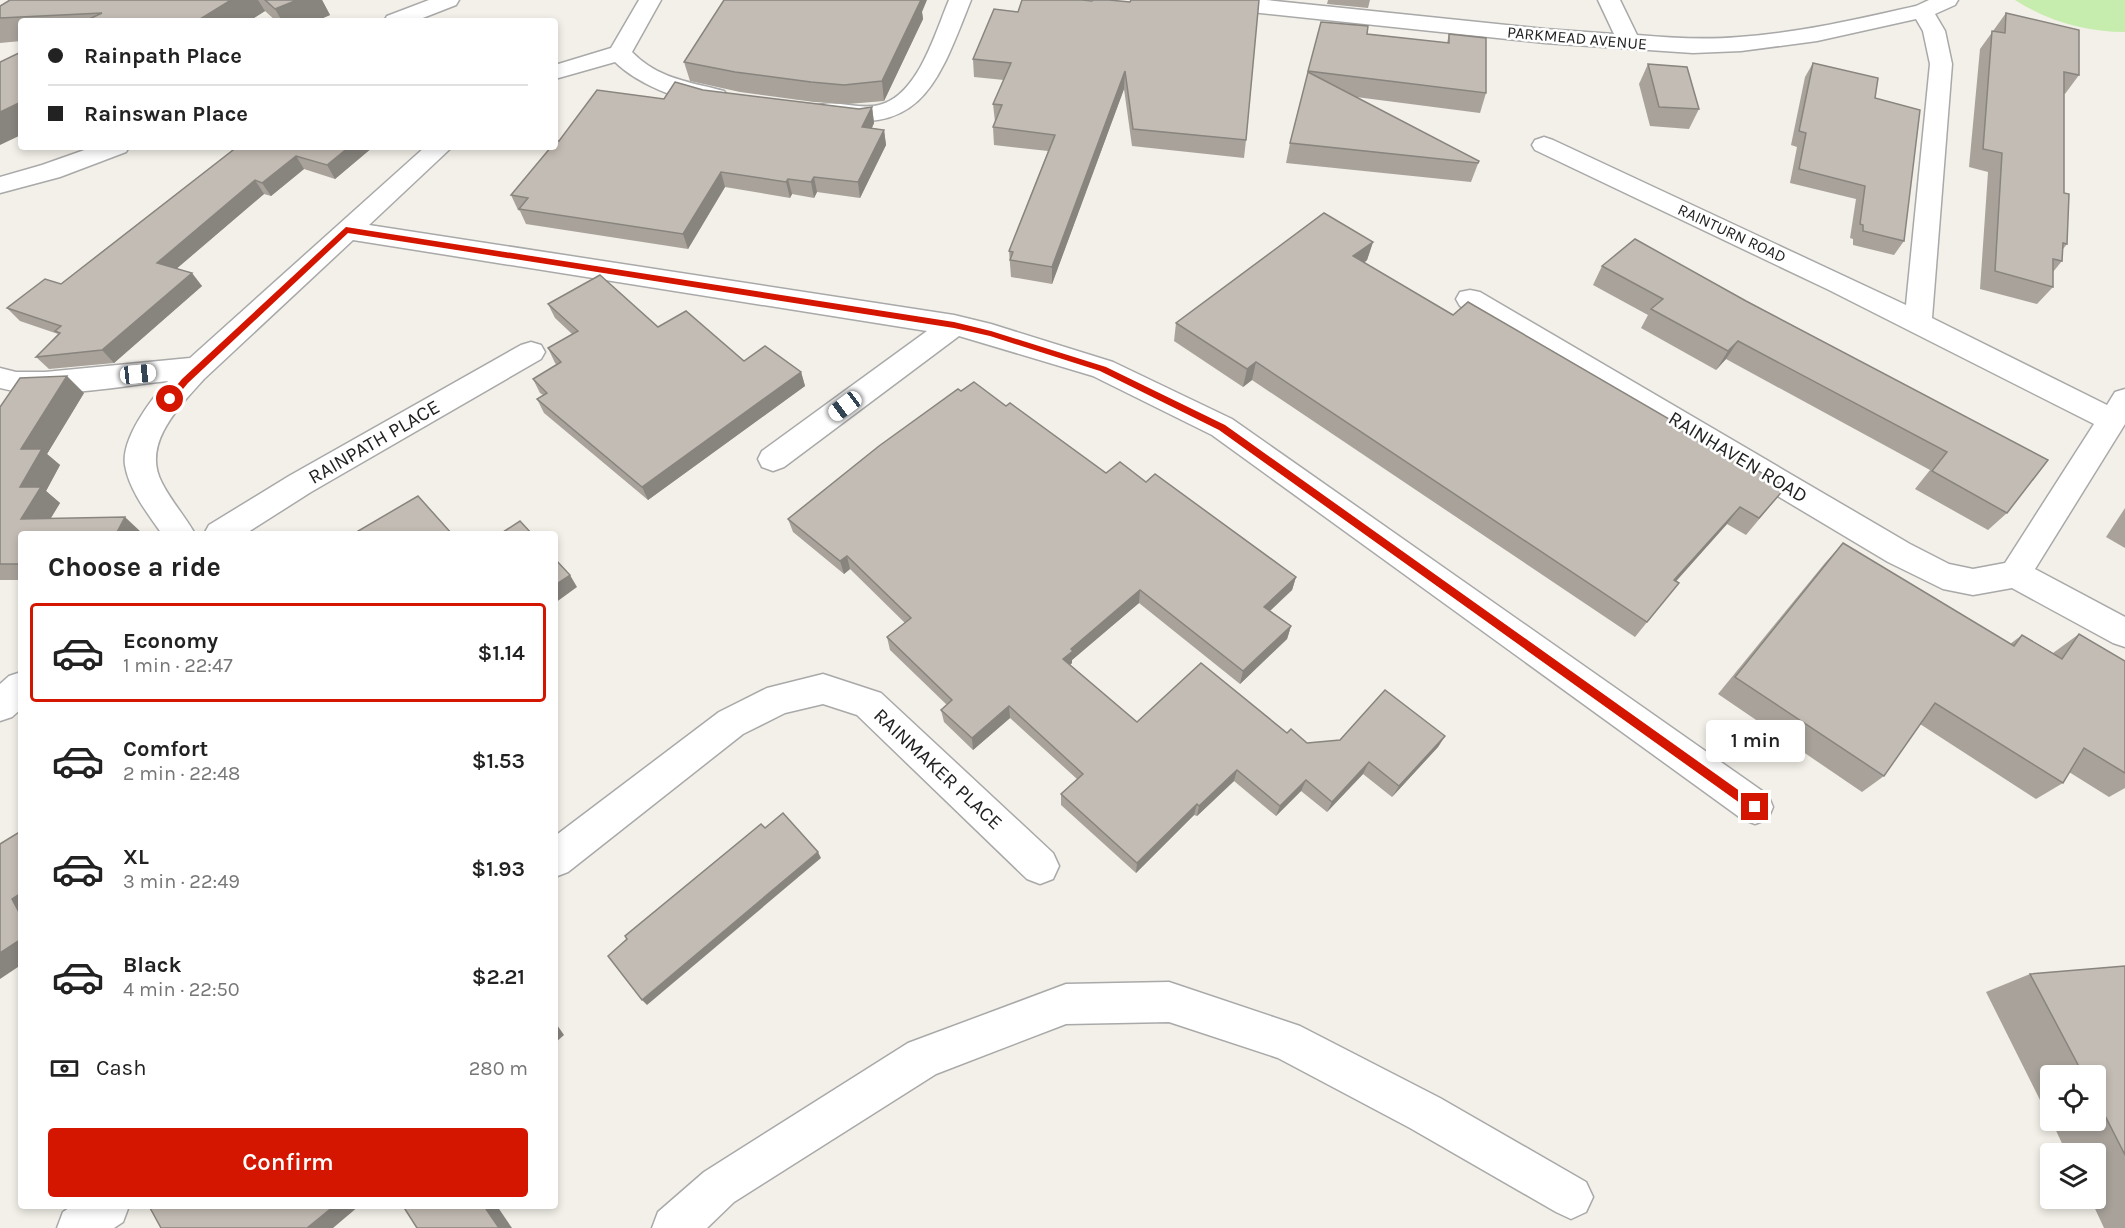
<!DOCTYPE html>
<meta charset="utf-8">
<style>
:root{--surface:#fff;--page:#f6f6f6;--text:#222;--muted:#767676;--line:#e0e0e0;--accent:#d41500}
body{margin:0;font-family:Karla,sans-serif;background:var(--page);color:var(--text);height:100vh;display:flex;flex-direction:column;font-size:22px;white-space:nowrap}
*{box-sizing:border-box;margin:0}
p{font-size:20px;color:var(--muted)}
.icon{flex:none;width:33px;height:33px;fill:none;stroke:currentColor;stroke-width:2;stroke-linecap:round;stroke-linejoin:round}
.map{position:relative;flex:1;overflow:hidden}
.details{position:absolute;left:18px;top:531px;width:540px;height:678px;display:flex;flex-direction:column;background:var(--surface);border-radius:6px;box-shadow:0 3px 9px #0003}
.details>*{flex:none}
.guide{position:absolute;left:18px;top:18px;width:540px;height:132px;border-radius:6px;box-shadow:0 3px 9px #0003;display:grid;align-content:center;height:132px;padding:0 30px;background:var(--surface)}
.buttons{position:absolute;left:2040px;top:1065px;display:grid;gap:12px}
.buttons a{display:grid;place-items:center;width:66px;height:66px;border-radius:6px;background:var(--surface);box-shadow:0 3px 9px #0003;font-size:30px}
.end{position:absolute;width:27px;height:27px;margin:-14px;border:8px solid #d41500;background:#fff;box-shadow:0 0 0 3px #fff}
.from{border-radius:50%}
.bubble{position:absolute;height:42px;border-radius:6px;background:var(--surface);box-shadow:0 3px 9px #0003;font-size:20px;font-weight:600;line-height:42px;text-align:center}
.car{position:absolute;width:18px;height:36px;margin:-18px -9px;border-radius:8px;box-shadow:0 0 4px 2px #0007;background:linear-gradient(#fff 24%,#345 0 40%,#fff 0 76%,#345 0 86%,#fff 0)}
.guide b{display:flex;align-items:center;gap:21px;height:57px;font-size:22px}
.guide b+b{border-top:2px solid var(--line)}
.guide i{width:15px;height:15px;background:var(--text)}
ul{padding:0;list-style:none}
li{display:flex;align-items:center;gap:18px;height:99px;margin:0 12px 9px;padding:0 18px;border:3px solid transparent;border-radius:6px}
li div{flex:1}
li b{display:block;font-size:22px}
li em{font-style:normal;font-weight:600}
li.selected{border-color:var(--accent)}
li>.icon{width:54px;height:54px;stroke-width:1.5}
h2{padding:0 30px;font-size:27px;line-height:72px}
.pay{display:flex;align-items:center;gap:15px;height:66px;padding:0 30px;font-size:22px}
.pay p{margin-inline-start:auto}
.button{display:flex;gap:12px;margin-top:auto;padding:12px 30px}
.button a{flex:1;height:69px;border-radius:6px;background:var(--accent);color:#fff;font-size:24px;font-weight:600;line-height:69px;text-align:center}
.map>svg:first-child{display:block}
.grass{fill:#c7edae}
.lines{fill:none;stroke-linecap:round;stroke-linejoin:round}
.minor-casing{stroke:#a9a9a9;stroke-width:3}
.minor{fill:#fff;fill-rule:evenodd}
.wall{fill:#a8a29b}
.shaded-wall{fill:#88847e}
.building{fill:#c3bcb4;stroke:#88847e;stroke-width:1.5}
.route{fill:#d41500}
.labels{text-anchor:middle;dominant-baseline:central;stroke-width:5;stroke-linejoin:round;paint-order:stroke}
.far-street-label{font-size:16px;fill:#222;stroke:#fff}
.street-label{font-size:20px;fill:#222;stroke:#fff}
</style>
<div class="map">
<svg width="2125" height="1228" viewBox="0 0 2125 1228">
<rect width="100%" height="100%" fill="#f2f0e8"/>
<!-- grass -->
<path class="grass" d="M2015,0H2125V32C2085,32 2048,21 2015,0Z"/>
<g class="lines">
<defs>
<g id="minor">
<polygon points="429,0 459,0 456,5 415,21 384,21 387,16"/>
<path d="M639,0H661L632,52C658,79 690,82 724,91L728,96L724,101C693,109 637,84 615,62L555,79V65L611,48Z"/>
<path d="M949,0H971C939,80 922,141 819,115L815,110L819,105C838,100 859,110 879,105C918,96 935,33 949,0Z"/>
<path d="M1193,0H1266L1545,29L1614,34L1598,0H1620L1637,35C1671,38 1705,40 1739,37C1799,33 1858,19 1916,6L1929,0H1958L1955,5L1935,14L1945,31L1952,64L1932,318L2107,405L2115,392L2125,389V424L2035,569L2125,617V647L2113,643L2012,588L1973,595L1943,589L1888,562L1460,306L1456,299L1460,292L1470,290L1480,292L1910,544L1949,564L1973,569L2005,563L2094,424L1829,290L1535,150L1532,145L1535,140L1544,137L1553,140L1906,305L1930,64L1923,31L1916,19L1817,41L1741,51L1693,53L1545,43L1204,7L1196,5Z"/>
<polygon points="93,147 129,147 126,152 60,177 0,193 0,177 42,165"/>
<path d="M425,147H452L369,225L954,315L991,324L1113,362L1232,419L1768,795L1773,807L1768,819L1755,824L1742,819L1212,435L1093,376L959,336L784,467L773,471L762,467L758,459L762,451L927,331L353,240L204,379C179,407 141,444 162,483C171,501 185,516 195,534H162C148,514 129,490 125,465C121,439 151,399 168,381C117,386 49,401 0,388V368L16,372H45L190,358Z"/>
<polygon points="531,342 541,345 545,352 541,359 311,492 245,534 204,534 209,525 289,476 521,345"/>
<polygon points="21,672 21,709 12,717 0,721 0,684 9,676"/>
<polygon points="823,674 881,693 1053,853 1059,866 1053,879 1040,884 1027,879 857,715 823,704 785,713 743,734 568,872 555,877 555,836 719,712 767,688"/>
<polygon points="1169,982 1300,1026 1440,1098 1586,1182 1593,1197 1586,1212 1571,1219 1556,1212 1410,1128 1278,1058 1169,1022 1066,1024 936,1074 734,1202 707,1228 652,1228 658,1212 704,1172 908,1043 1066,984"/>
<polygon points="72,1206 129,1206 123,1222 114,1228 57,1228 63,1212"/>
</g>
</defs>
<!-- minor casing -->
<use href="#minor" class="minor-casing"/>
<!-- minor -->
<use href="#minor" class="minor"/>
</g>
<!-- wall -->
<g class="wall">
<polygon points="10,0 322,0 330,15 316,21 276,21 265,11 249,21 21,21 21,41 0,43 0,6"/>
<polygon points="1328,0 1370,0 1368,8 1327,4"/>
<polygon points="922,12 923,19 884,101 848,104 814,102 740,92 690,81 684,62"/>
<polygon points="1018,12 1246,140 1244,158 1132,146 1124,89 1052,284 1011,277 1009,251 1048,151 994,145 993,127 995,122 993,104 1004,80 974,77 973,59"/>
<polygon points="2006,13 2079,75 2065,94 2064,93 2064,193 2067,244 2063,249 2062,261 2053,272 2053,287 2037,304 1980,289 1988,172 1969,167 1980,49"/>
<polygon points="1321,22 1367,34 1447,43 1449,34 1486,93 1480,113 1356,97 1479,161 1471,182 1286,163 1290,143"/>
<polygon points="1813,63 1875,98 1904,241 1894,255 1853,245 1853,239 1850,238 1856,199 1790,183 1797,147 1791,145 1805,77"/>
<polygon points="1648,64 1699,109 1689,129 1650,126 1639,84"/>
<polygon points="703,90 859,109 872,107 874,123 872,128 884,130 886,145 860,198 817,192 814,198 792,194 790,198 725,187 688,249 526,224 520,211 518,210 511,195 559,141 664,99"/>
<polygon points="237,147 373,147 335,179 304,169 271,196 264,194 177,268 202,286 114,363 49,369 36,357 58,334 20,321 7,308 61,284"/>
<polygon points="1373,242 1367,260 1364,263 1453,315 1786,487 1746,535 1727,524 1676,581 1666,599 1635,637 1252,380 1243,387 1174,341 1176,323"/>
<polygon points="1602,266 1746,301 2048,460 2007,513 1988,530 1915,489 1930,470 1726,359 1716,370 1641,328 1648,315 1593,285"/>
<polygon points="548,304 658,327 744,361 801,372 805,386 648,500 544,413 537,399 543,395 540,393 533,379 557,365 555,363 548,348 572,334 555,318"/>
<polygon points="961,391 1006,406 1106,473 1146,482 1296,577 1292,590 1270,611 1291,626 1287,639 1240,684 1139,603 1072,660 1072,663 1070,665 1137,722 1287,733 1307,743 1445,736 1438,747 1392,797 1363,774 1327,812 1301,791 1276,816 1234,781 1197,816 1194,815 1136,873 1061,805 1061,794 1077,779 1010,718 973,750 944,722 941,710 947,705 890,650 887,637 905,623 850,569 844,574 793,532 788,519"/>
<polygon points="84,393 47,454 60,465 46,491 60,503 51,518 142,533 141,534 21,534 21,580 0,580 0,407"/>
<polygon points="2125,508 2125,548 2106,537"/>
<polygon points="1843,543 2010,644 2022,635 2053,653 2079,634 2125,661 2125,788 2109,797 2069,772 2063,783 2036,799 1920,724 1884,776 1862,792 1718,694 1825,563"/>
<polygon points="2125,966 2125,1228 2104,1228 2090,1198 2096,1198 2096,1154 2067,1154 2051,1120 2096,1120 2096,1076 2050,1076 2050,1120 1986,992 2030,974"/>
</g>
<!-- shaded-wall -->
<g class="shaded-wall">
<polygon points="231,0 258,0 265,11 249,21 197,21"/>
<polygon points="297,0 322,0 330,15 316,21 282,21 275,9"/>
<polygon points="917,0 927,0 922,12 923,19 884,101 882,81"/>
<polygon points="1125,71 1124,89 1052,284 1052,267"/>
<polygon points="21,102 21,135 0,145 0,112"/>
<polygon points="872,107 874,123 865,142 862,127"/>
<polygon points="884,130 886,145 860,198 858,182"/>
<polygon points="349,147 373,147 335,179 327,165"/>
<polygon points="296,156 304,169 271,196 262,183"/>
<polygon points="721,172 725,187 688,249 683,234"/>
<polygon points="814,177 817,192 814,198 811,182"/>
<polygon points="788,179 792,194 790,198 786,182"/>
<polygon points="255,180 264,194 168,276 157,263"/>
<polygon points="1373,242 1367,260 1348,275 1353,256"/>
<polygon points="192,273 202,286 114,363 102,350"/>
<polygon points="1738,341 1726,359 1716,370 1728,351"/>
<polygon points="1256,362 1252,380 1243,387 1247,369"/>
<polygon points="801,372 805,386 648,500 642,487"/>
<polygon points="67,376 84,393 47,454 60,465 46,491 60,503 41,534 21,519 20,487 21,449"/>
<polygon points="1740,507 1727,524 1662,597 1674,580"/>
<polygon points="125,517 142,533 141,534 116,534"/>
<polygon points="847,556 850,569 844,574 840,561"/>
<polygon points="570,575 577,587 555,603 555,585"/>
<polygon points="1296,577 1292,590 1260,620 1264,607"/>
<polygon points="1140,590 1139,603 1072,660 1072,663 1063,671 1063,659 1071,649"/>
<polygon points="1291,626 1287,639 1240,684 1243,671"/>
<polygon points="1009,706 1010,718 973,750 972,738"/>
<polygon points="1445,736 1438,747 1392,797 1399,786"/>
<polygon points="1369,762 1363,774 1327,812 1332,802"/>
<polygon points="1237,770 1234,781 1197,816 1199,806"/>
<polygon points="1306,780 1301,791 1276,816 1280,806"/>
<polygon points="1197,804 1194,815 1136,873 1137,863"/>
<polygon points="818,852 821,858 647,1005 642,1000"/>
<polygon points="21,893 21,916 12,899"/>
<polygon points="21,939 21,965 0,979 0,953"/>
<polygon points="555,1022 564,1035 555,1043"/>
<polygon points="334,1206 359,1206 333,1228 307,1228"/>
<polygon points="484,1206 497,1206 512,1228 499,1228"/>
</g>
<!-- building -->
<g class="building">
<polygon points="10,0 231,0 197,21 85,21 102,13 0,18 0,6"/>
<polygon points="265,0 297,0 275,9"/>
<polygon points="724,0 921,0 882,81 844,85 811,82 735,72 684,62"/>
<polygon points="1022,0 1082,0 1092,1 1093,0 1109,0 1130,2 1131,0 1259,0 1246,140 1133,129 1125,71 1052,267 1010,260 1013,252 1009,251 1055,135 993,127 1002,105 993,104 1011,63 973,59 994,9 1018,12"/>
<polygon points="2006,13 2079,30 2079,75 2064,72 2064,193 2069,194 2067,244 2063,243 2062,261 2053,259 2053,287 1995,271 2002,153 1983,149 1992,31 2005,33"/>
<polygon points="1321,22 1368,26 1367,34 1449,43 1449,34 1486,38 1486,93 1308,71"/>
<polygon points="21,52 21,102 0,112 0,62"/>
<polygon points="1813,63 1878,78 1875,98 1920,110 1904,241 1863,231 1863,225 1860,224 1865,186 1799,169 1806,133 1799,131"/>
<polygon points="1648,64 1687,67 1699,109 1659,107"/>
<polygon points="1308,72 1479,161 1478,163 1290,143"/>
<polygon points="675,82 703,90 859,109 872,107 862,127 884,130 858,182 814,177 811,182 788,179 786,182 721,172 683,234 519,209 528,198 511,195 551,147 555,147 555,142 556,141 559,141 597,90 664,99"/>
<polygon points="237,147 349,147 327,165 296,156 262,183 255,180 157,263 192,273 102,350 36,357 60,333 55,331 61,326 7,308 45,279 61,284"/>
<polygon points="1324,213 1373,242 1353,256 1453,315 1468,302 1786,487 1759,518 1740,507 1674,580 1679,583 1647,622 1256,362 1247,369 1176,323"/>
<polygon points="1635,239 1746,301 2048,460 2007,513 1932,471 1947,452 1738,341 1728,351 1651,309 1663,299 1602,266"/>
<polygon points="600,275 658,327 686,311 744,361 765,346 801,372 642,487 537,399 547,393 533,379 561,362 548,348 578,331 548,304"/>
<polygon points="67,376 21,449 42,449 20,487 41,487 21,519 125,517 116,534 21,534 21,564 0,564 0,407 20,378"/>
<polygon points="974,382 1006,406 1010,403 1106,473 1120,462 1146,482 1155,474 1296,577 1264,607 1291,626 1243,671 1140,590 1071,649 1073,651 1063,659 1137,722 1201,663 1287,733 1291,729 1307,743 1340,740 1385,690 1445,736 1399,786 1369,762 1332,802 1306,780 1280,806 1237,770 1199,806 1197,804 1137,863 1061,794 1083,774 1009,706 972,738 941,710 952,700 887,637 911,618 847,556 840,561 788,519 879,446 958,389 961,391"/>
<polygon points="418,496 452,534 353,534"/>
<polygon points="520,521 532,534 500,534"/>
<polygon points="1843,543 2014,646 2022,635 2062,659 2079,634 2125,661 2125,773 2084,748 2063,783 1935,703 1884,776 1735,677"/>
<polygon points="555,559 570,575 555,585"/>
<polygon points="783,813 818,852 642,1000 608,956 627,939 625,936 761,824 765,828"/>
<polygon points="21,831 21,893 12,899 21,916 21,939 0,953 0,844"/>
<polygon points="2125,966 2125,1155 2096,1098 2096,1076 2084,1076 2030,974"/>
<polygon points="149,1206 334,1206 307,1228 161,1228"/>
<polygon points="403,1206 484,1206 499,1228 417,1228"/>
</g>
<!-- route -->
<polygon class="route" points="346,227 954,322 991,331 1106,367 1225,425 1758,804 1760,807 1758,811 1751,811 1219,430 1100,371 990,336 954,328 348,233 188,383 173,401 167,401 167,397 182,379"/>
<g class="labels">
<!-- far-street labels -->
<g class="far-street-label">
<text transform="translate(1577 38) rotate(5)">PARKMEAD AVENUE</text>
<text transform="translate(1732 233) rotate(25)">RAINTURN ROAD</text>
</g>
<!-- street labels -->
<g class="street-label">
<text transform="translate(374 442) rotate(-30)">RAINPATH PLACE</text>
<text transform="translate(1738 457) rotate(31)">RAINHAVEN ROAD</text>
<text transform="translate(938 769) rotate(43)">RAINMAKER PLACE</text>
</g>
</g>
</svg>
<div class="buttons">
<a><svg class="icon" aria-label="locate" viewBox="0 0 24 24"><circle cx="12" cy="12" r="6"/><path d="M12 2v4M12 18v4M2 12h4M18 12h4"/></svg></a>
<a><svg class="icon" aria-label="layers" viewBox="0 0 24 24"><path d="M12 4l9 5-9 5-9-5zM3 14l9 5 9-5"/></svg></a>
</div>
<i class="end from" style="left:170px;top:399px"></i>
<i class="end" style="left:1755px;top:807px"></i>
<div class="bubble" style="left:1706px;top:720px;width:99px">1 min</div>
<i class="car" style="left:138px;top:374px;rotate:84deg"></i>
<i class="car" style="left:845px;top:406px;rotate:233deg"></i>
<div class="guide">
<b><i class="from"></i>Rainpath Place</b>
<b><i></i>Rainswan Place</b>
</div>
<section class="details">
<h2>Choose a ride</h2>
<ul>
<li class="selected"><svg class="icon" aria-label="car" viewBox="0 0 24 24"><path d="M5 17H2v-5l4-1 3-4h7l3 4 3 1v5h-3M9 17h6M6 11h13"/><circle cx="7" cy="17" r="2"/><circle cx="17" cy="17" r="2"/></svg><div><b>Economy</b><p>1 min · 22:47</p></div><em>$1.14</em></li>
<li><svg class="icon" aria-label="car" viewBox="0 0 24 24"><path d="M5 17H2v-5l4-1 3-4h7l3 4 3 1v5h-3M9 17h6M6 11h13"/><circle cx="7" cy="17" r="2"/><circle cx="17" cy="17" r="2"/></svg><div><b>Comfort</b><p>2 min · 22:48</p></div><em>$1.53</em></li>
<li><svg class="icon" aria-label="car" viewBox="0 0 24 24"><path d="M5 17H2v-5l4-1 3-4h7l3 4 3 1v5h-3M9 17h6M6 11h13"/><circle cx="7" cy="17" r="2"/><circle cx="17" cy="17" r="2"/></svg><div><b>XL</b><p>3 min · 22:49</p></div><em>$1.93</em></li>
<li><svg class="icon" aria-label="car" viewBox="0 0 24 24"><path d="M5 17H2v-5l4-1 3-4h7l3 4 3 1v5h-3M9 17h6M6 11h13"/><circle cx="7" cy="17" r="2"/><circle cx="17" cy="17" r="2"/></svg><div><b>Black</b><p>4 min · 22:50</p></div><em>$2.21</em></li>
</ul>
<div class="pay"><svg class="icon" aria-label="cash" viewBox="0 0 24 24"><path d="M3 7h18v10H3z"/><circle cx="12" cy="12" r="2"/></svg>Cash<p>280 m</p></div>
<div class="button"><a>Confirm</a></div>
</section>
</div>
